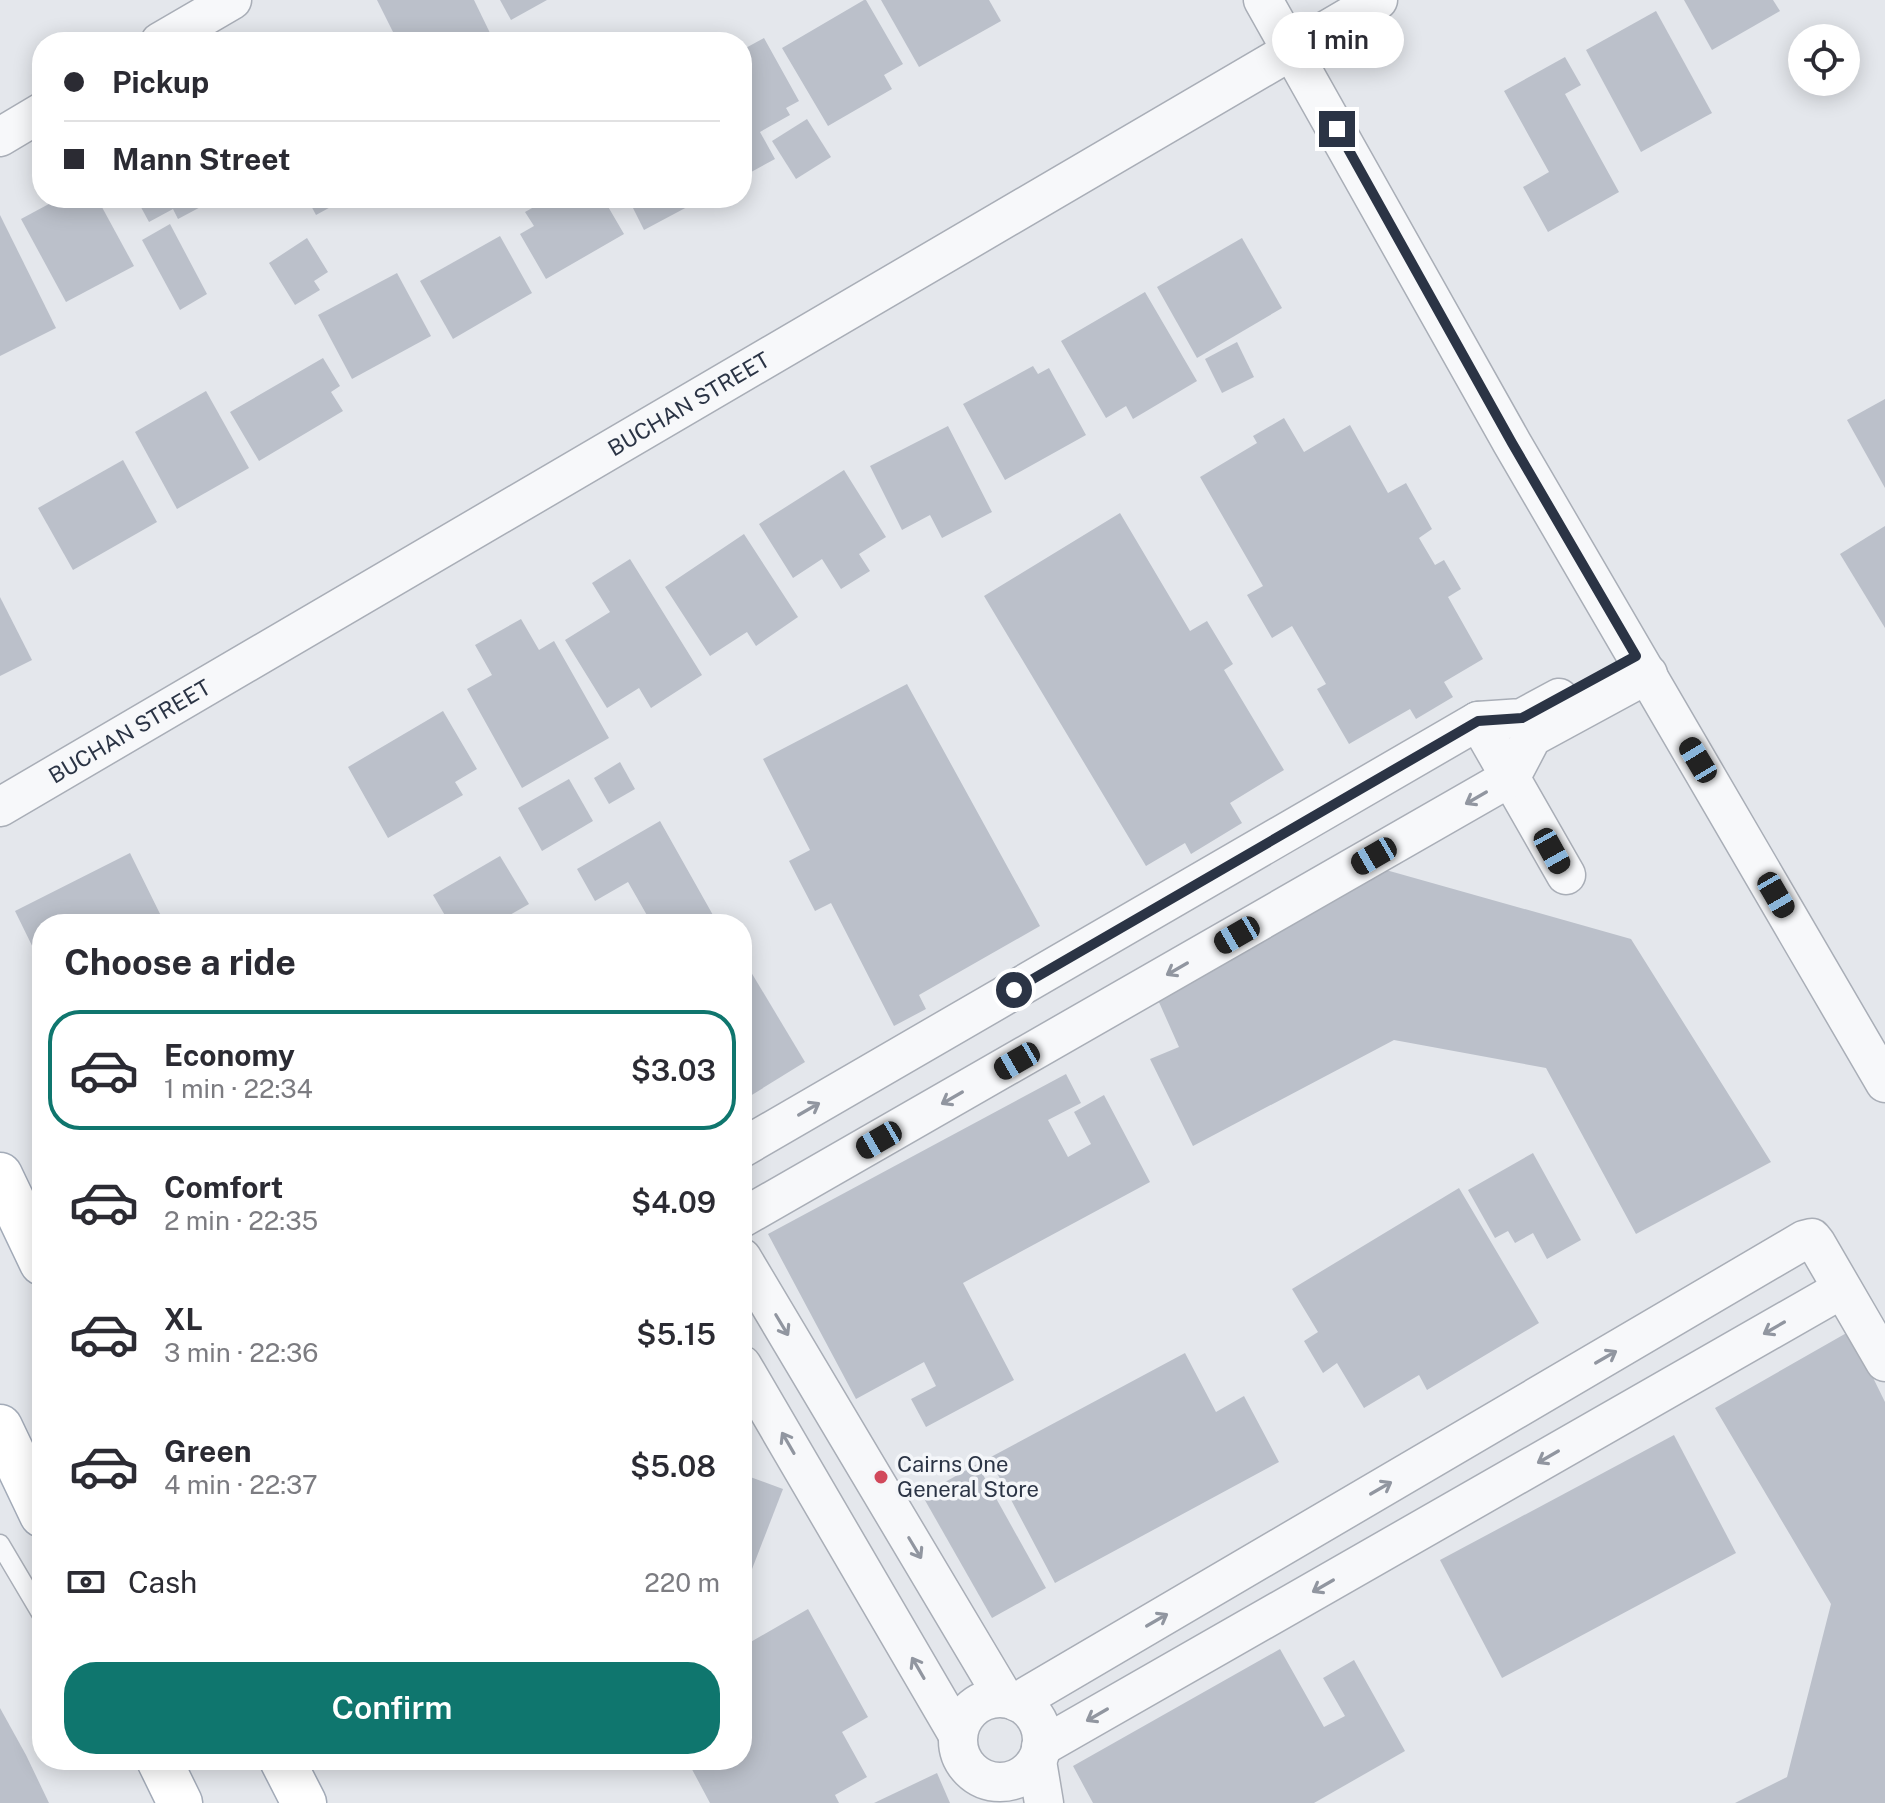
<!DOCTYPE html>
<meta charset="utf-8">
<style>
:root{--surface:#fff;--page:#f2f2f3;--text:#2b2b33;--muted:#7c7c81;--line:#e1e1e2;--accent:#0f766e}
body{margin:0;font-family:"Public Sans",sans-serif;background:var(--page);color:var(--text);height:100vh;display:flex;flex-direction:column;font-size:30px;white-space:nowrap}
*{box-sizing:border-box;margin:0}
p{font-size:26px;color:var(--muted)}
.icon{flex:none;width:44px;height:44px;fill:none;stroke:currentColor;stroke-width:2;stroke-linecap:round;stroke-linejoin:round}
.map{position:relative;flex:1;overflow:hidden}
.panel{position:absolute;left:32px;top:914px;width:720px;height:856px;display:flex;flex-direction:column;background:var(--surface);border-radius:32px;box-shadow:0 4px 20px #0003}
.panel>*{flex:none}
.guide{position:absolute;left:32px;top:32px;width:720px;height:176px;border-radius:32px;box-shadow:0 4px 20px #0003;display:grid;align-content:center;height:176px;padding:0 32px;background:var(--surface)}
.tools{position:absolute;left:1788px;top:24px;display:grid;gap:16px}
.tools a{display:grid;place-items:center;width:72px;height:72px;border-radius:50%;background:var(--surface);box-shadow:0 4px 20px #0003;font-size:40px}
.end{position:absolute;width:36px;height:36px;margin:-18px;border:10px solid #2b3445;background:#fff;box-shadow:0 0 0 4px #fff}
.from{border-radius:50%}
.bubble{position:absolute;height:56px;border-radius:28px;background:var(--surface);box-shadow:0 4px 20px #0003;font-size:26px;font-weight:600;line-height:56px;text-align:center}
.car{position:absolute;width:24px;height:48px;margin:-24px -12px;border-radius:10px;box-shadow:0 0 6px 2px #0007;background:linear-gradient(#222 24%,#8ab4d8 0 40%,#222 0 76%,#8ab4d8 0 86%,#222 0)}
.guide b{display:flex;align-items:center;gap:28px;height:76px;font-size:30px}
.guide b+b{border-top:2px solid var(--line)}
.guide i{width:20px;height:20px;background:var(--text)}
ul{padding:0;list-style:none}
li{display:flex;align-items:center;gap:24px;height:120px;margin:0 16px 12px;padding:0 16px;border:4px solid transparent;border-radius:32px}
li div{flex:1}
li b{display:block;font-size:30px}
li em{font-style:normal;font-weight:600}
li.on{border-color:var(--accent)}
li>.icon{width:72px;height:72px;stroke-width:1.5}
h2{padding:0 32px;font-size:36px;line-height:96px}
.pay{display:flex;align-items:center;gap:20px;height:88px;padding:0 32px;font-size:30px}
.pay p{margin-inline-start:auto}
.primary-button{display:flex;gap:16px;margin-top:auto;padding:16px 32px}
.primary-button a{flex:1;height:92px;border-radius:32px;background:var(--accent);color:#fff;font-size:32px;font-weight:600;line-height:92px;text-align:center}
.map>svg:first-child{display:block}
.building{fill:#bbc0ca}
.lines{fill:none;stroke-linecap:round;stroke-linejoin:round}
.service-casing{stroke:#a9aeb7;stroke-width:21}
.minor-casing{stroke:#a9aeb7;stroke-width:41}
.primary-casing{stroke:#a3abb8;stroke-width:47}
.service{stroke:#f7f8fa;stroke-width:18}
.minor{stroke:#f7f8fa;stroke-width:38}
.primary{stroke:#fff;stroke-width:44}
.oneway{stroke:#9196a0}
.route{stroke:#2b3445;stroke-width:10}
.poi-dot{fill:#d1495b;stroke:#f4f6f9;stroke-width:3}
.labels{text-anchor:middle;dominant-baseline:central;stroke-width:7;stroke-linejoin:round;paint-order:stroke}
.street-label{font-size:22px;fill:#2b3445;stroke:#f4f6f9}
.poi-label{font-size:22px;fill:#2b3445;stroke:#f4f6f9;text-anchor:start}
</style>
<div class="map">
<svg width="1885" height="1803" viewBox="0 0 1885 1803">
<rect width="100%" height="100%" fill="#e4e7ec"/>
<!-- building -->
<g class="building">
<polygon points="377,0 474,0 490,33 473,42 398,42"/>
<polygon points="500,0 547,0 511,20"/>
<polygon points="864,0 866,0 903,64 884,75 892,89 828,126 782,48"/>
<polygon points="881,0 989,0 1001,21 919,67"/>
<polygon points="1684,0 1773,0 1780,11 1712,50"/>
<polygon points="1656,11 1712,113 1641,152 1586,50"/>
<polygon points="764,38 799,101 786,108 790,115 760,132 775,159 742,177 742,50"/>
<polygon points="1565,57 1581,85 1565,94 1619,192 1548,232 1523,187 1549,172 1504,91"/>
<polygon points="807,119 831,157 796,179 772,141"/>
<polygon points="60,198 97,198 134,266 66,302 21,219"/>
<polygon points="136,198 205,198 208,203 178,219 173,209 149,222"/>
<polygon points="307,198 347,198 316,215"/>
<polygon points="550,198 568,198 570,202 578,198 603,198 624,234 546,279 520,234 534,226 525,212"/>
<polygon points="628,198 704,198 644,230"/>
<polygon points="0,215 56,328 0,356"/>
<polygon points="170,224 207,294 180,310 142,240"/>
<polygon points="500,236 532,293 453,339 420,281"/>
<polygon points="307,238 328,272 314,281 320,290 295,305 269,263"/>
<polygon points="1242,238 1282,308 1197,358 1157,287"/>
<polygon points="397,273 431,336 352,379 318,315"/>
<polygon points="1145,292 1197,381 1133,419 1126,406 1106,418 1061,341"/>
<polygon points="1237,342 1254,377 1222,393 1205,359"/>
<polygon points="323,358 340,386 331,392 343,411 259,461 230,412"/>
<polygon points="1033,366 1038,374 1049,368 1086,435 1005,480 963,404"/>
<polygon points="206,391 249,468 177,509 135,432"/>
<polygon points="1885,399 1885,488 1847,420"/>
<polygon points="1284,418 1304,452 1350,425 1388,493 1406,483 1432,529 1419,538 1435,565 1444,560 1461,589 1448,597 1483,659 1444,682 1453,697 1416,719 1410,709 1349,744 1317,689 1326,684 1292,626 1272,638 1247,595 1263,586 1200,477 1257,443 1253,436"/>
<polygon points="948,426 992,512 942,538 930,515 902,530 870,466"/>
<polygon points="123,460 157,522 73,570 38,508"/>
<polygon points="844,470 886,537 859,554 870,571 841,589 822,559 793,578 759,524"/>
<polygon points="1120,513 1190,631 1207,621 1233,664 1224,670 1284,770 1230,803 1242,823 1191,854 1185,843 1146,866 984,596"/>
<polygon points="1885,526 1885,628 1840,554"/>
<polygon points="744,534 798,617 756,646 747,632 710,656 665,587"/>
<polygon points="630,559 702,675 651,708 639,688 607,708 565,640 610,612 592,583"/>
<polygon points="0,597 32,660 0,676"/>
<polygon points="521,619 539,650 554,641 609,738 522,788 467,689 492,675 475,645"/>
<polygon points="907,684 1040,926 919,995 926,1009 894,1026 831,903 815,911 789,861 810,850 763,759"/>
<polygon points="443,711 477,769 455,782 463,795 388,838 348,767"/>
<polygon points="620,762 635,789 609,804 594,778"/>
<polygon points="569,779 593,821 542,851 518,808"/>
<polygon points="660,821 718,924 652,924 628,882 595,901 577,869"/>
<polygon points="130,853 165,924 42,924 42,966 15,911"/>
<polygon points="500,856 529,904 494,924 450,924 433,895"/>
<polygon points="1386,870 1631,939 1771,1162 1636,1234 1546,1068 1394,1040 1193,1146 1150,1059 1179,1047 1154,991"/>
<polygon points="742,957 805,1062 742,1101"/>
<polygon points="1066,1074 1081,1103 1048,1120 1068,1157 1091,1144 1074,1112 1104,1095 1150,1182 963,1283 1014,1380 926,1427 911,1399 936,1386 924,1362 856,1399 768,1234"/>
<polygon points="1533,1153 1581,1240 1547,1259 1533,1233 1515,1243 1508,1231 1495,1238 1468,1190"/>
<polygon points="1459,1188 1539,1323 1427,1390 1419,1375 1364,1408 1337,1363 1323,1373 1304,1341 1318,1332 1292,1289"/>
<polygon points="1850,1331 1885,1402 1885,1803 1735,1803 1787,1777 1831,1604 1715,1408"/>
<polygon points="1185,1353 1216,1412 1244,1396 1279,1462 1055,1583 989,1458"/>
<polygon points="1674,1435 1736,1553 1502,1678 1440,1560"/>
<polygon points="977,1464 1046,1588 992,1618 922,1495"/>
<polygon points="742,1474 783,1489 742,1595"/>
<polygon points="808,1609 868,1717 842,1732 867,1777 835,1795 839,1803 710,1803 687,1760 742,1760 742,1647"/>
<polygon points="1280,1649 1324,1727 1345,1716 1323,1678 1354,1660 1405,1751 1314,1803 1093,1803 1073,1766"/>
<polygon points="0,1708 26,1755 49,1803 0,1803"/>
<polygon points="937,1773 950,1803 874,1803"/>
</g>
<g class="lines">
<defs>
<polyline id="service" points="0,1544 42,1615"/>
<g id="minor">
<polyline points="1263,0 1512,443 1885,1083"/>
<polyline points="160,42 232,0"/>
<polyline points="0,137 42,112"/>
<polyline points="1478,721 1566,875"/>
<path id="s1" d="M0,807L1378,0"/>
<polyline points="742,1148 1478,721 1522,718 1559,698"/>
<polyline points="742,1218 1511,777 1532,737 1648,674"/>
<polyline points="742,1258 1004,1698"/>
<polyline points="742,1365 958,1735"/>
<circle cx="1000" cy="1740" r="42"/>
<polyline points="1017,1702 1804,1240 1812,1238 1816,1243 1885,1362"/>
<polyline points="1041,1747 1842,1289"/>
<polyline points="1037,1761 1044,1803"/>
</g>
<g id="primary">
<polyline points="0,1175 42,1263"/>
<polyline points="0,1427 42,1515"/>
<polyline points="159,1760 180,1803"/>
<polyline points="282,1760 304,1803"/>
</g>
</defs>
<!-- service casing -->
<use href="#service" class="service-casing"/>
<!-- minor casing -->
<use href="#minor" class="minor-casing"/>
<!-- primary casing -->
<use href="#primary" class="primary-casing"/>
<!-- service -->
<use href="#service" class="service"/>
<!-- minor -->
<use href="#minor" class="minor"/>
<!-- primary -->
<use href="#primary" class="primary"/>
</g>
<!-- one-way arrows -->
<defs><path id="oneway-shaft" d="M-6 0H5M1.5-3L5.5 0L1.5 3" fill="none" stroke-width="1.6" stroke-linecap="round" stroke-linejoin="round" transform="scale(2)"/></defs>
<g class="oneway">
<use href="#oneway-shaft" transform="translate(1476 798) rotate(150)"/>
<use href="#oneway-shaft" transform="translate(1177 969) rotate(150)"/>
<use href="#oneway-shaft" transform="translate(952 1098) rotate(150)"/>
<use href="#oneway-shaft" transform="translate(809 1109) rotate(-30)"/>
<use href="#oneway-shaft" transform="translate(782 1325) rotate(59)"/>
<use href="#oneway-shaft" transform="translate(1774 1328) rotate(150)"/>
<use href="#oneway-shaft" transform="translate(1606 1357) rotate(-30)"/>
<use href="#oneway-shaft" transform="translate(788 1443) rotate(-120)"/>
<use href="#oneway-shaft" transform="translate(1548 1457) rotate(150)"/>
<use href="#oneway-shaft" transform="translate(1381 1488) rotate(-30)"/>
<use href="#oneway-shaft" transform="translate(915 1548) rotate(59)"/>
<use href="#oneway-shaft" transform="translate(1323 1586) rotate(150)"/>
<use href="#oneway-shaft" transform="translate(1157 1620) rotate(-30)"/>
<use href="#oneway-shaft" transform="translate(918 1668) rotate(-120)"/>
<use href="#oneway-shaft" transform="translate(1097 1715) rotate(150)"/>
</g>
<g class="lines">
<!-- route -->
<polyline class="route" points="1014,990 1478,721 1522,718 1636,656 1512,443 1337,129"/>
</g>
<!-- markers -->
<circle class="poi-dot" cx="881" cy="1477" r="8"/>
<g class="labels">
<!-- street labels -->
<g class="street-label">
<text stroke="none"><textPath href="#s1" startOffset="798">BUCHAN STREET</textPath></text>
<text stroke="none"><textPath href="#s1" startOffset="150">BUCHAN STREET</textPath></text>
</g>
<!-- poi labels -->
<g class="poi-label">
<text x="897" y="1464">Cairns One<tspan x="897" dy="25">General Store</tspan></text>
</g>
</g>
</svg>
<div class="tools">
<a><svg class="icon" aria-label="locate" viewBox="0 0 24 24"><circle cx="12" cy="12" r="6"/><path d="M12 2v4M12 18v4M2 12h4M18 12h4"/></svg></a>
</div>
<i class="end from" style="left:1014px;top:990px"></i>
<i class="end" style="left:1337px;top:129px"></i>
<div class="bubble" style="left:1272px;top:12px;width:132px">1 min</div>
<i class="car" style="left:1698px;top:760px;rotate:329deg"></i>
<i class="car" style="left:1552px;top:851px;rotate:151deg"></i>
<i class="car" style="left:1374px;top:856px;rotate:240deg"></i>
<i class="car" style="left:1776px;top:895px;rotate:150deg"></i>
<i class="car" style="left:1237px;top:935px;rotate:240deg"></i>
<i class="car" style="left:1017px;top:1061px;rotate:240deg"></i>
<i class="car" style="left:879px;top:1140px;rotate:240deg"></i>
<div class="guide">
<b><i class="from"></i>Pickup</b>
<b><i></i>Mann Street</b>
</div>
<section class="panel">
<h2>Choose a ride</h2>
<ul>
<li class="on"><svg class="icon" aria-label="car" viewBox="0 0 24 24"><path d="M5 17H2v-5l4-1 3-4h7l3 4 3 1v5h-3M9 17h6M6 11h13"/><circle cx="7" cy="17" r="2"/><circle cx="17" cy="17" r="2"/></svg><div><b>Economy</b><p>1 min · 22:34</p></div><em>$3.03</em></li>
<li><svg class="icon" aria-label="car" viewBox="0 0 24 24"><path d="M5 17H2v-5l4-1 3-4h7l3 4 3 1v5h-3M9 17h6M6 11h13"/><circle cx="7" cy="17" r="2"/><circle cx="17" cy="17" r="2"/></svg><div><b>Comfort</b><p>2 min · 22:35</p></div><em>$4.09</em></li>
<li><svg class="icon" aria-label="car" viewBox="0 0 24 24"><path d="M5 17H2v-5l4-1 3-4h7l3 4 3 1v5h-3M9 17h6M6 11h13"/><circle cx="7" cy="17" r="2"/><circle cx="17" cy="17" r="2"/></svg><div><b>XL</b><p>3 min · 22:36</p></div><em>$5.15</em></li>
<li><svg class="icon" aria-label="car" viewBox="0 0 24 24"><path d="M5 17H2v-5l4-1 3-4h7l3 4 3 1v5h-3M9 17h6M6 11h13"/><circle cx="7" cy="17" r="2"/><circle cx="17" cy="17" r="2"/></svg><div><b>Green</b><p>4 min · 22:37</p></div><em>$5.08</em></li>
</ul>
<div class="pay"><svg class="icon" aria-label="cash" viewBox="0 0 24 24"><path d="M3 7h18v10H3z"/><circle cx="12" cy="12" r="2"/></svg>Cash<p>220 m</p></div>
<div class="primary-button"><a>Confirm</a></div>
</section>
</div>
